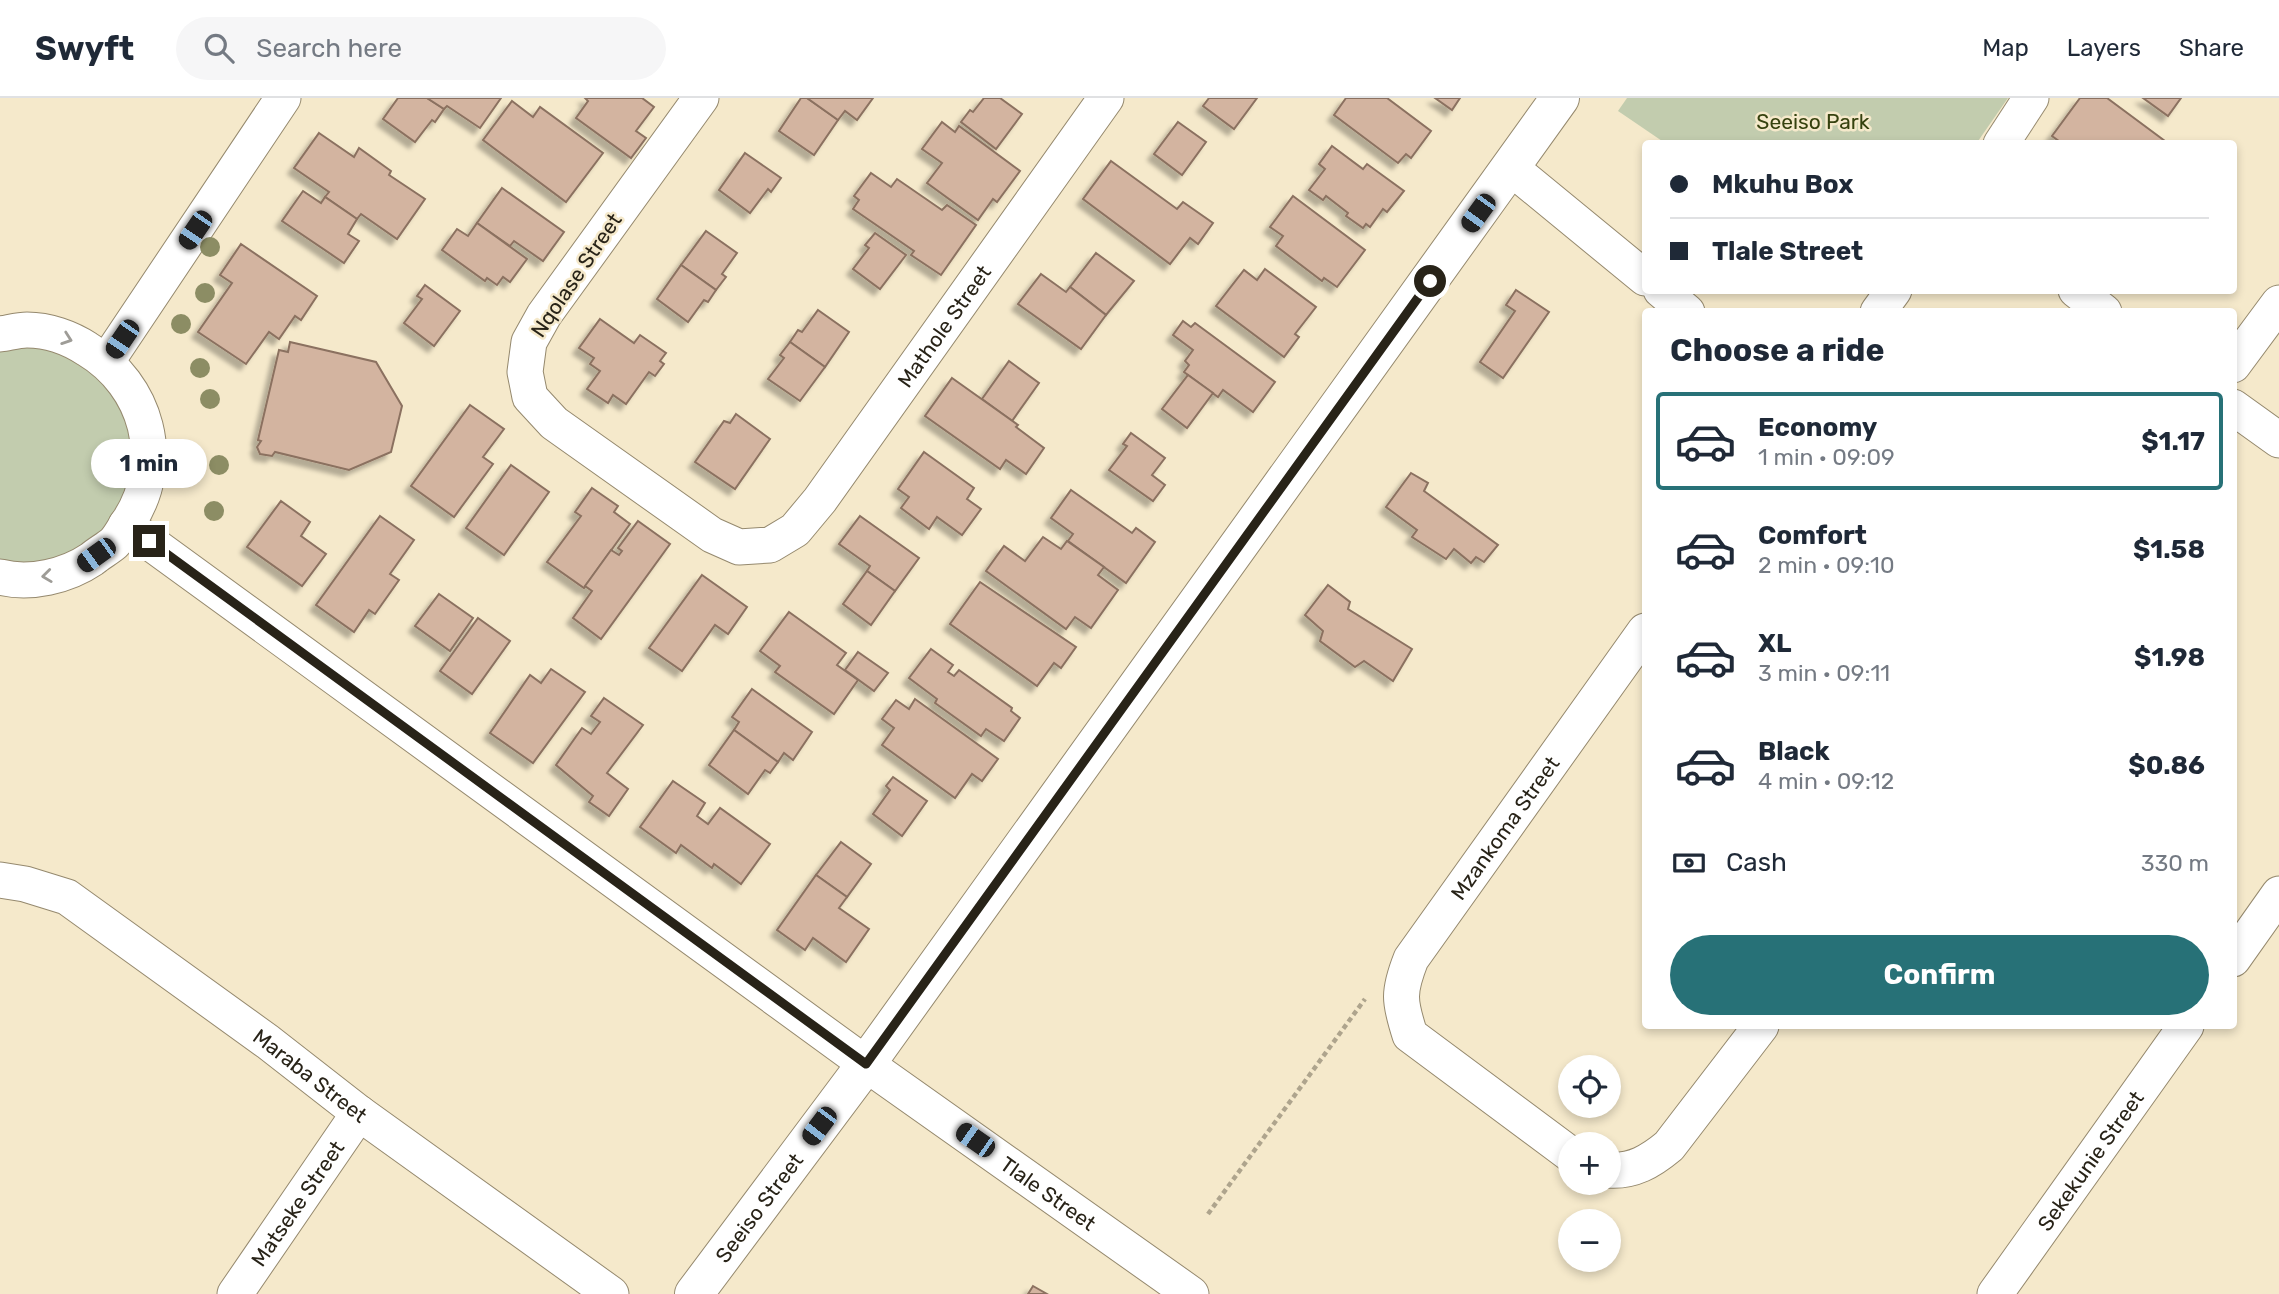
<!DOCTYPE html>
<meta charset="utf-8">
<style>
:root{--surface:#fff;--page:#f6f6f7;--text:#1f2937;--muted:#747a83;--line:#e0e1e3;--accent:#277177}
body{margin:0;font-family:Rubik,sans-serif;background:var(--page);color:var(--text);height:100vh;display:flex;flex-direction:column;font-size:26px;white-space:nowrap}
*{box-sizing:border-box;margin:0}
p{font-size:23px;color:var(--muted)}
.icon{flex:none;width:38px;height:38px;fill:none;stroke:currentColor;stroke-width:2;stroke-linecap:round;stroke-linejoin:round}
.map{position:relative;flex:1;overflow:hidden}
.details{position:absolute;left:1642px;top:210px;width:595px;height:721px;display:flex;flex-direction:column;background:var(--surface);border-radius:7px;box-shadow:0 4px 10px #0003}
.details>*{flex:none}
.top-card{position:absolute;left:1642px;top:42px;width:595px;height:154px;border-radius:7px;box-shadow:0 4px 10px #0003;display:grid;align-content:center;height:154px;padding:0 28px;background:var(--surface)}
.buttons{position:absolute;left:1558px;top:957px;display:grid;gap:14px}
.buttons a{display:grid;place-items:center;width:63px;height:63px;border-radius:50%;background:var(--surface);box-shadow:0 4px 10px #0003;font-size:35px}
.end{position:absolute;width:32px;height:32px;margin:-16px;border:9px solid #282318;background:#fff;box-shadow:0 0 0 4px #fff}
.from{border-radius:50%}
.bubble{position:absolute;height:49px;border-radius:24px;background:var(--surface);box-shadow:0 4px 10px #0003;font-size:23px;font-weight:700;line-height:49px;text-align:center}
.car{position:absolute;width:21px;height:42px;margin:-21px -10px;border-radius:9px;box-shadow:0 0 5px 2px #0007;background:linear-gradient(#222 24%,#8ab4d8 0 40%,#222 0 76%,#8ab4d8 0 86%,#222 0)}
.top-card b{display:flex;align-items:center;gap:24px;height:66px;font-size:26px}
.top-card b+b{border-top:2px solid var(--line)}
.top-card i{width:18px;height:18px;background:var(--text)}
ul{padding:0;list-style:none}
li{display:flex;align-items:center;gap:21px;height:98px;margin:0 14px 10px;padding:0 14px;border:4px solid transparent;border-radius:7px}
li div{flex:1}
li b{display:block;font-size:26px}
li em{font-style:normal;font-weight:700}
li.on{border-color:var(--accent)}
li>.icon{width:63px;height:63px;stroke-width:1.5}
h2{padding:0 28px;font-size:32px;line-height:84px}
.pay{display:flex;align-items:center;gap:18px;height:77px;padding:0 28px;font-size:26px}
.pay p{margin-inline-start:auto}
.primary-button{display:flex;gap:14px;margin-top:auto;padding:14px 28px}
.primary-button a{flex:1;height:80px;border-radius:42px;background:var(--accent);color:#fff;font-size:28px;font-weight:700;line-height:80px;text-align:center}
header{display:flex;align-items:center;gap:42px;box-sizing:border-box;height:98px;padding:0 35px;background:var(--surface);border-bottom:2px solid var(--line)}
header strong{font-size:33px}
nav{display:flex;gap:38px;margin-inline-start:auto;font-size:24px}
.search{width:490px;height:63px;background:var(--page);display:flex;align-items:center;gap:18px;box-sizing:border-box;padding:0 24px;border-radius:38px;color:var(--muted);font-size:26px}
.map>svg:first-child{display:block}
.green{fill:#c2ccae}
.building{fill:#d3b4a0;stroke:#8b7160;stroke-width:2;filter:url(#shadow)}
.lines{fill:none;stroke-linecap:round;stroke-linejoin:round}
.minor-casing{stroke:#95896e;stroke-width:37}
.tertiary-casing{stroke:#95896e;stroke-width:40}
.path{stroke:#aea48d;stroke-width:4.5;stroke-dasharray:5 3.5;stroke-linecap:butt}
.minor{stroke:#fff;stroke-width:35}
.tertiary{stroke:#fff;stroke-width:38}
.tree{fill:#8c8d64}
.oneway{stroke:#9e9c97}
.route{stroke:#282318;stroke-width:9}
.labels{text-anchor:middle;dominant-baseline:central;stroke-width:5;stroke-linejoin:round;paint-order:stroke}
.park-label{font-size:21px;fill:#36420f;stroke:#f5e9cb}
.street-label{font-size:21px;fill:#282318;stroke:#f5e9cb}
</style>
<header>
<strong>Swyft</strong>
<div class="search"><svg class="icon" aria-label="search" viewBox="0 0 24 24"><circle cx="10" cy="10" r="6"/><path d="M15 15l6 6"/></svg>Search here</div>
<nav><a>Map</a><a>Layers</a><a>Share</a></nav>
</header>
<div class="map">
<svg width="2279" height="1196" viewBox="0 0 2279 1196">
<defs>
<filter id="shadow"><feDropShadow dx="-6" dy="6" stdDeviation="2" flood-color="#0004"/></filter>
</defs>
<rect width="100%" height="100%" fill="#f5e9cb"/>
<!-- green -->
<g class="green">
<polygon points="1627,0 2008,0 1976,46 1665,45 1618,13"/>
<polygon points="43,249 67,256 107,284 131,327 134,376 115,421 79,454 31,468 0,464 0,251"/>
</g>
<!-- building -->
<g class="building">
<polygon points="398,0 427,0 444,11 435,24 432,22 415,44 383,21"/>
<polygon points="427,0 501,0 480,30 447,8 444,11"/>
<polygon points="585,0 642,0 654,9 636,33 646,40 631,60 576,20 588,3"/>
<polygon points="801,0 807,0 838,22 814,57 779,33"/>
<polygon points="807,0 873,0 857,22 845,13 838,22"/>
<polygon points="984,0 1000,0 1022,16 996,51 961,24 970,12 973,14"/>
<polygon points="1209,0 1257,0 1234,31 1203,8"/>
<polygon points="1346,0 1387,0 1431,33 1411,60 1406,56 1398,65 1334,17"/>
<polygon points="1435,0 1460,0 1452,12"/>
<polygon points="2080,0 2107,0 2169,46 2063,46 2052,38"/>
<polygon points="2143,0 2181,0 2168,18"/>
<polygon points="512,3 533,19 540,9 603,55 566,104 483,42"/>
<polygon points="942,24 955,34 959,28 1020,73 997,104 993,101 978,122 927,85 942,65 922,51"/>
<polygon points="1178,24 1206,44 1182,77 1154,56"/>
<polygon points="319,35 354,59 359,50 391,73 389,77 425,101 397,141 361,116 357,121 325,99 329,94 294,70"/>
<polygon points="1332,48 1363,71 1367,66 1404,93 1387,114 1383,111 1370,129 1366,126 1363,130 1346,118 1348,115 1326,98 1323,102 1309,92 1325,71 1319,66"/>
<polygon points="745,55 781,80 771,94 768,91 750,115 719,92"/>
<polygon points="1111,63 1177,111 1183,104 1213,125 1198,146 1190,140 1170,166 1083,101"/>
<polygon points="871,75 891,89 897,81 942,112 947,107 976,127 941,177 911,157 914,153 853,111 859,102 854,98"/>
<polygon points="502,90 564,134 543,163 514,143 510,148 477,125"/>
<polygon points="303,93 321,105 325,99 357,121 348,136 359,143 344,165 282,123"/>
<polygon points="1293,98 1365,152 1337,189 1324,180 1322,183 1276,148 1283,138 1270,129"/>
<polygon points="477,125 527,161 510,184 503,179 497,187 487,180 485,183 442,152 457,131 468,138"/>
<polygon points="706,133 737,155 722,176 726,179 716,192 681,167"/>
<polygon points="875,135 906,157 880,191 853,171 869,150 865,147"/>
<polygon points="241,146 317,198 301,222 295,218 279,241 269,234 246,266 198,234 232,185 220,177"/>
<polygon points="1096,155 1134,183 1106,217 1070,189"/>
<polygon points="681,167 716,192 708,204 704,202 688,224 657,201"/>
<polygon points="1265,171 1316,209 1295,236 1299,239 1284,259 1216,208 1244,172 1257,182"/>
<polygon points="1041,176 1066,194 1070,189 1106,217 1081,251 1018,206"/>
<polygon points="425,187 460,213 434,248 404,225 422,201 417,198"/>
<polygon points="1516,192 1549,214 1503,280 1480,264 1515,213 1506,207"/>
<polygon points="818,212 849,234 825,269 790,244 798,232 802,234"/>
<polygon points="600,221 634,245 640,237 666,255 660,263 664,266 655,278 649,274 626,306 613,297 608,305 587,291 600,273 590,266 594,260 579,250"/>
<polygon points="1183,223 1191,229 1195,225 1275,284 1253,314 1223,292 1218,299 1184,274 1189,267 1185,263 1193,252 1173,237"/>
<polygon points="290,244 376,264 402,308 391,354 349,372 275,354 272,358 260,356 257,349 261,343 258,342 279,252 288,254"/>
<polygon points="790,244 825,269 800,303 768,281 784,260 780,257"/>
<polygon points="1009,263 1039,285 1012,323 982,301"/>
<polygon points="1188,277 1213,295 1187,330 1162,311"/>
<polygon points="952,280 1018,327 1016,329 1044,350 1026,376 1006,362 1000,371 925,318"/>
<polygon points="470,307 504,331 483,359 493,366 454,419 411,388"/>
<polygon points="736,316 770,341 735,391 695,364 724,323 730,325"/>
<polygon points="1131,335 1165,360 1152,377 1165,387 1153,403 1109,372 1127,348 1123,346"/>
<polygon points="924,354 974,390 967,401 981,411 962,437 937,419 929,431 901,410 909,399 898,391"/>
<polygon points="511,367 549,394 504,457 466,430"/>
<polygon points="1411,375 1428,385 1424,393 1498,447 1484,464 1476,459 1471,465 1454,451 1446,461 1412,439 1417,432 1386,409"/>
<polygon points="592,390 618,408 614,414 630,426 584,490 547,464 581,418 575,414"/>
<polygon points="1071,392 1132,435 1136,430 1155,444 1126,485 1068,443 1073,436 1051,420"/>
<polygon points="281,403 310,424 301,438 326,456 302,488 247,449"/>
<polygon points="380,418 414,442 390,476 399,482 375,516 369,512 354,534 316,507"/>
<polygon points="860,418 919,460 895,493 867,473 870,468 839,446"/>
<polygon points="638,423 670,446 601,541 573,520 592,493 585,488 611,452 619,457 622,453 618,450"/>
<polygon points="1043,439 1061,451 1067,443 1104,469 1098,477 1118,492 1091,530 1075,519 1066,531 986,473 1004,448 1025,463"/>
<polygon points="867,473 895,493 871,527 843,506"/>
<polygon points="702,477 747,509 728,536 715,527 682,573 649,550"/>
<polygon points="980,484 1076,549 1061,570 1054,565 1037,588 950,526"/>
<polygon points="1328,487 1350,504 1348,511 1412,551 1393,583 1364,563 1355,569 1320,543 1323,533 1305,517"/>
<polygon points="439,496 473,520 450,553 415,528"/>
<polygon points="789,514 846,555 837,567 858,582 834,616 775,574 780,568 760,553"/>
<polygon points="478,520 510,543 472,596 440,573"/>
<polygon points="931,551 953,567 948,574 954,578 959,572 1012,610 1011,613 1020,620 1004,643 986,631 981,638 935,605 937,601 909,580"/>
<polygon points="858,554 888,575 874,593 845,572"/>
<polygon points="551,571 585,594 533,665 490,635 530,577 541,585"/>
<polygon points="752,591 812,634 793,662 784,655 778,664 734,632 739,624 732,619"/>
<polygon points="604,600 643,627 607,675 628,691 609,718 589,704 593,698 556,667 582,630 591,636 600,624 591,618"/>
<polygon points="915,601 998,661 982,683 972,676 955,700 882,647 894,630 882,621 896,602 909,611"/>
<polygon points="734,632 778,664 770,675 765,672 748,696 709,667"/>
<polygon points="893,679 927,703 902,738 873,716 890,692 886,688"/>
<polygon points="673,683 705,705 697,718 708,726 720,710 770,746 741,786 714,766 712,770 681,747 676,755 640,729"/>
<polygon points="841,744 871,766 847,799 816,777"/>
<polygon points="816,777 847,799 839,810 869,831 846,864 813,840 805,852 777,832"/>
<polygon points="1033,1188 1047,1196 1028,1196"/>
</g>
<g class="lines">
<defs>
<g id="minor">
<path id="s1" d="M701,0L544,217L529,244L525,274L530,299L554,325L712,437L739,449L770,447L795,432L820,402L1106,0"/>
<polyline points="2001,46 2031,0"/>
<polyline points="1511,70 1645,180"/>
<polyline points="1661,192 1687,214"/>
<polyline points="2076,192 2104,214"/>
<polyline points="1878,214 1894,192"/>
<path d="M0,236C8,235 18,232 27,232C48,232 70,240 87,251C147,287 168,363 129,423C124,430 120,439 114,445C107,451 99,455 92,461C67,478 30,487 0,479"/>
<polyline points="107,263 283,0"/>
<polyline points="2233,267 2279,205"/>
<polyline points="2233,309 2279,342"/>
<path id="s2" d="M126,427L866,966L1191,1196"/>
<path id="s3" d="M0,782L25,786L67,799L268,944L359,1015L611,1196"/>
<polyline points="2233,861 2279,796"/>
<path id="s4" d="M1570,1056L1410,937C1399,903 1398,894 1411,861L1645,533"/>
<path d="M1608,1072C1633,1074 1651,1063 1669,1048L1761,928"/>
<path id="s5" d="M235,1196L359,1015"/>
<path id="s6" d="M1995,1196L2186,928"/>
</g>
<g id="tertiary">
<path id="s7" d="M694,1196L866,966L1560,0"/>
</g>
</defs>
<!-- minor casing -->
<use href="#minor" class="minor-casing"/>
<!-- tertiary casing -->
<use href="#tertiary" class="tertiary-casing"/>
<!-- path -->
<polyline class="path" points="1208,1116 1365,901"/>
<!-- minor -->
<use href="#minor" class="minor"/>
<!-- tertiary -->
<use href="#tertiary" class="tertiary"/>
</g>
<!-- trees -->
<g class="tree">
<circle cx="210" cy="149" r="10"/>
<circle cx="205" cy="195" r="10"/>
<circle cx="181" cy="226" r="10"/>
<circle cx="200" cy="270" r="10"/>
<circle cx="210" cy="301" r="10"/>
<circle cx="219" cy="367" r="10"/>
<circle cx="214" cy="413" r="10"/>
</g>
<!-- one-way arrows -->
<defs><path id="oneway-chevron" d="M-2-3.5L2.5 0L-2 3.5" fill="none" stroke-width="1.6" stroke-linecap="round" stroke-linejoin="round" transform="scale(1.75)"/></defs>
<g class="oneway">
<use href="#oneway-chevron" transform="translate(67 241) rotate(19)"/>
<use href="#oneway-chevron" transform="translate(47 478) rotate(173)"/>
</g>
<g class="lines">
<!-- route -->
<polyline class="route" points="149,443 866,966 1430,183"/>
</g>
<g class="labels">
<!-- park labels -->
<g class="park-label">
<text x="1813" y="23">Seeiso Park</text>
</g>
<!-- street labels -->
<g class="street-label">
<text transform="translate(576 177) rotate(-56)">Nqolase Street</text>
<text stroke="none"><textPath href="#s1" startOffset="926">Mathole Street</textPath></text>
<text stroke="none"><textPath href="#s4" startOffset="439">Mzankoma Street</textPath></text>
<text stroke="none"><textPath href="#s3" startOffset="371">Maraba Street</textPath></text>
<text stroke="none"><textPath href="#s6" startOffset="164">Sekekunie Street</textPath></text>
<text stroke="none"><textPath href="#s2" startOffset="1139">Tlale Street</textPath></text>
<text stroke="none"><textPath href="#s5" startOffset="110">Matseke Street</textPath></text>
<text stroke="none"><textPath href="#s7" startOffset="108">Seeiso Street</textPath></text>
</g>
</g>
</svg>
<div class="buttons">
<a><svg class="icon" aria-label="locate" viewBox="0 0 24 24"><circle cx="12" cy="12" r="6"/><path d="M12 2v4M12 18v4M2 12h4M18 12h4"/></svg></a>
<a>+</a>
<a>−</a>
</div>
<i class="end from" style="left:1430px;top:183px"></i>
<i class="end" style="left:149px;top:443px"></i>
<div class="bubble" style="left:91px;top:341px;width:116px">1 min</div>
<i class="car" style="left:1478px;top:115px;rotate:216deg"></i>
<i class="car" style="left:195px;top:132px;rotate:214deg"></i>
<i class="car" style="left:122px;top:241px;rotate:214deg"></i>
<i class="car" style="left:96px;top:457px;rotate:234deg"></i>
<i class="car" style="left:819px;top:1028px;rotate:217deg"></i>
<i class="car" style="left:975px;top:1042px;rotate:305deg"></i>
<div class="top-card">
<b><i class="from"></i>Mkuhu Box</b>
<b><i></i>Tlale Street</b>
</div>
<section class="details">
<h2>Choose a ride</h2>
<ul>
<li class="on"><svg class="icon" aria-label="car" viewBox="0 0 24 24"><path d="M5 17H2v-5l4-1 3-4h7l3 4 3 1v5h-3M9 17h6M6 11h13"/><circle cx="7" cy="17" r="2"/><circle cx="17" cy="17" r="2"/></svg><div><b>Economy</b><p>1 min · 09:09</p></div><em>$1.17</em></li>
<li><svg class="icon" aria-label="car" viewBox="0 0 24 24"><path d="M5 17H2v-5l4-1 3-4h7l3 4 3 1v5h-3M9 17h6M6 11h13"/><circle cx="7" cy="17" r="2"/><circle cx="17" cy="17" r="2"/></svg><div><b>Comfort</b><p>2 min · 09:10</p></div><em>$1.58</em></li>
<li><svg class="icon" aria-label="car" viewBox="0 0 24 24"><path d="M5 17H2v-5l4-1 3-4h7l3 4 3 1v5h-3M9 17h6M6 11h13"/><circle cx="7" cy="17" r="2"/><circle cx="17" cy="17" r="2"/></svg><div><b>XL</b><p>3 min · 09:11</p></div><em>$1.98</em></li>
<li><svg class="icon" aria-label="car" viewBox="0 0 24 24"><path d="M5 17H2v-5l4-1 3-4h7l3 4 3 1v5h-3M9 17h6M6 11h13"/><circle cx="7" cy="17" r="2"/><circle cx="17" cy="17" r="2"/></svg><div><b>Black</b><p>4 min · 09:12</p></div><em>$0.86</em></li>
</ul>
<div class="pay"><svg class="icon" aria-label="cash" viewBox="0 0 24 24"><path d="M3 7h18v10H3z"/><circle cx="12" cy="12" r="2"/></svg>Cash<p>330 m</p></div>
<div class="primary-button"><a>Confirm</a></div>
</section>
</div>
